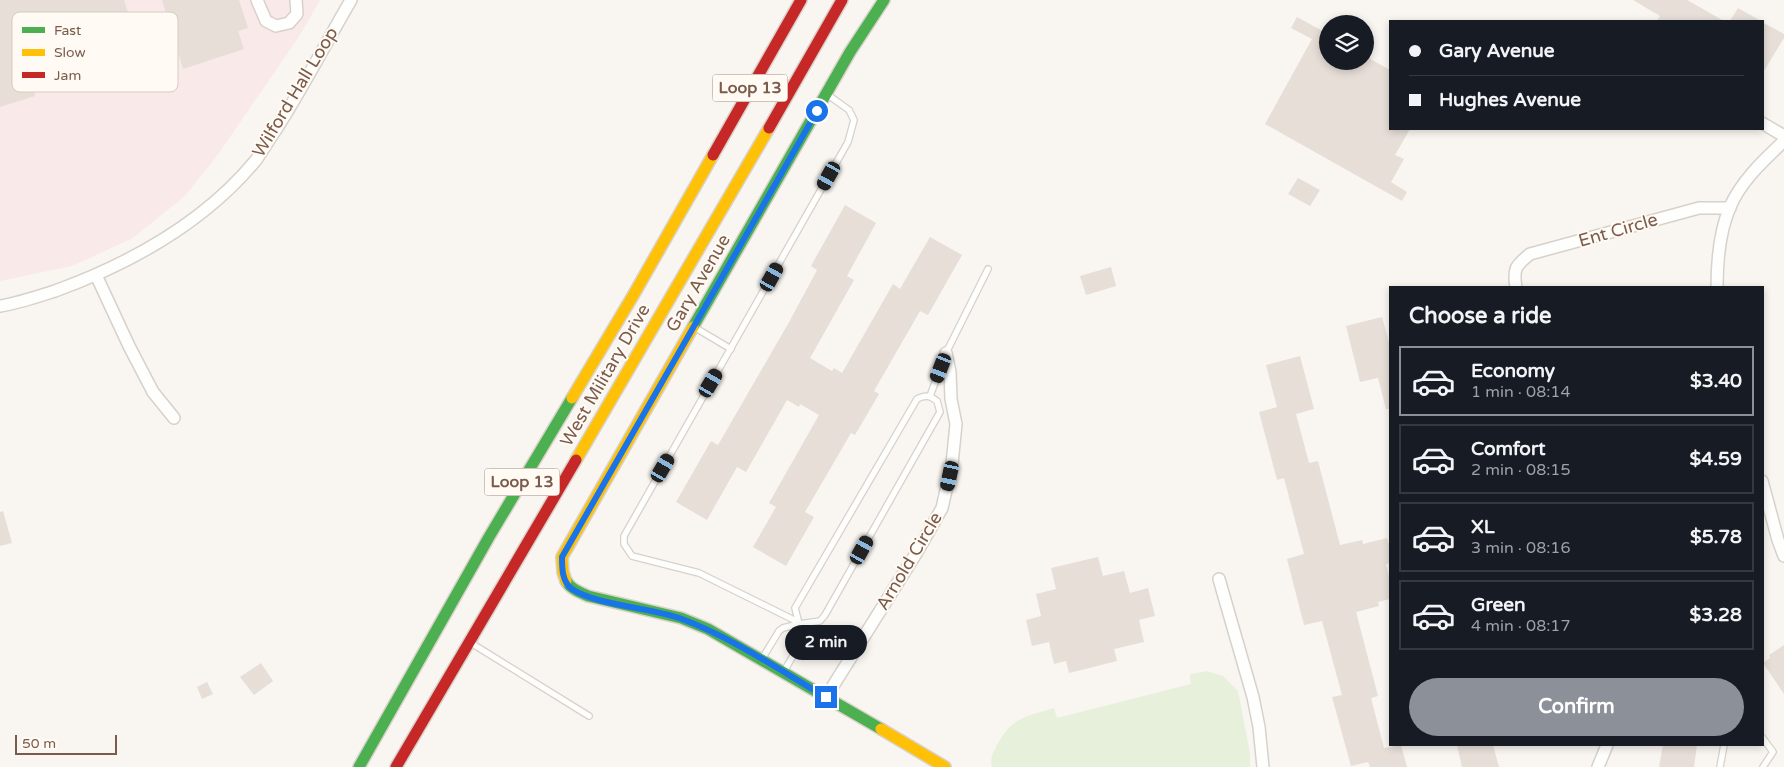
<!DOCTYPE html>
<meta charset="utf-8">
<style>
:root{--surface:#171b24;--page:#242831;--text:#f1f3f6;--muted:#9ea1a6;--line:#363941;--accent:#8c9099}
body{margin:0;font-family:"Varela Round",sans-serif;background:var(--page);color:var(--text);height:100vh;display:flex;flex-direction:column;font-size:19px;white-space:nowrap}
*{box-sizing:border-box;margin:0}
p{font-size:16px;color:var(--muted)}
.icon{flex:none;width:28px;height:28px;fill:none;stroke:currentColor;stroke-width:2;stroke-linecap:round;stroke-linejoin:round}
.map{position:relative;flex:1;overflow:hidden}
.panel{position:absolute;left:1389px;top:286px;width:375px;height:460px;display:flex;flex-direction:column;background:var(--surface);border-radius:0px;box-shadow:0 2px 8px #0003}
.panel>*{flex:none}
.banner{position:absolute;left:1389px;top:20px;width:375px;height:110px;border-radius:0px;box-shadow:0 2px 8px #0003;display:grid;align-content:center;height:110px;padding:0 20px;background:var(--surface)}
.tools{position:absolute;left:1319px;top:15px;display:grid;gap:10px}
.tools a{display:grid;place-items:center;width:55px;height:55px;border-radius:50%;background:var(--surface);box-shadow:0 2px 8px #0003;font-size:25px}
.scale{position:absolute;left:15px;bottom:12px;width:102px;box-sizing:border-box;padding-left:5px;border:2px solid #7a5c4d;border-top:0;font-size:14px;line-height:18px;white-space:nowrap;color:#7a5c4d;-webkit-text-stroke:4px #fffaf3;paint-order:stroke}
.end{position:absolute;width:22px;height:22px;margin:-11px;border:6px solid #1a73e8;background:#fff;box-shadow:0 0 0 2px #fff}
.from{border-radius:50%}
.bubble{position:absolute;height:35px;border-radius:18px;background:var(--surface);box-shadow:0 2px 8px #0003;font-size:16px;font-weight:800;line-height:35px;text-align:center}
.car{position:absolute;width:15px;height:30px;margin:-15px -8px;border-radius:6px;box-shadow:0 0 4px 1px #0007;background:linear-gradient(#222 24%,#8ab4d8 0 40%,#222 0 76%,#8ab4d8 0 86%,#222 0)}
.banner b{display:flex;align-items:center;gap:18px;height:48px;font-size:19px}
.banner b+b{border-top:1px solid var(--line)}
.banner i{width:12px;height:12px;background:var(--text)}
ul{padding:0;list-style:none}
li{display:flex;align-items:center;gap:15px;height:70px;margin:0 10px 8px;padding:0 10px;border:2px solid var(--line);border-radius:0px}
li div{flex:1}
li b{display:block;font-size:19px}
li em{font-style:normal;font-weight:800}
li.active{border-color:var(--accent)}
li>.icon{width:45px;height:45px;stroke-width:1.5}
h2{padding:0 20px;font-size:22px;line-height:60px}
.action{display:flex;gap:10px;margin-top:auto;padding:10px 20px}
.action a{flex:1;height:58px;border-radius:30px;background:var(--accent);color:#fff;font-size:20px;font-weight:800;line-height:58px;text-align:center}
.map>svg:first-child{display:block}
.medical{fill:#fae9e9}
.green{fill:#e7f0db}
.building{fill:#e6ded7}
.lines{fill:none;stroke-linecap:round;stroke-linejoin:round}
.lane-casing{stroke:#d7d1cb;stroke-width:8}
.street-casing{stroke:#d7d1cb;stroke-width:14}
.fast-casing{stroke:#d9d2cb;stroke-width:14}
.slow-casing{stroke:#d9d2cb;stroke-width:14}
.jam-casing{stroke:#d9d2cb;stroke-width:14}
.lane{stroke:#fefefd;stroke-width:5.5}
.street{stroke:#fefefd;stroke-width:11}
.fast{stroke:#4caf50;stroke-width:11}
.slow{stroke:#ffc107;stroke-width:11}
.jam{stroke:#c62828;stroke-width:11}
.route{stroke:#1a73e8;stroke-width:6}
.labels{text-anchor:middle;dominant-baseline:central;stroke-width:4;stroke-linejoin:round;paint-order:stroke}
.shield{fill:#fffaf3;stroke:#a28b7f;stroke-width:1}
.shield-label{font-size:16px;font-weight:bold;fill:#7a5c4d}
.street-label{font-size:18px;fill:#7a5c4d;stroke:#fffaf3}
.key{fill:#fffaf3;stroke:#d7cbc1;stroke-width:1}
.key-label{font-size:14px;fill:#7a5c4d}
</style>
<div class="map">
<svg width="1784" height="767" viewBox="0 0 1784 767">
<rect width="100%" height="100%" fill="#f9f5f0"/>
<!-- medical -->
<polygon class="medical" points="0,0 320,0 300,35 219,153 185,196 133,238 72,266 0,281"/>
<!-- green -->
<path class="green" d="M1207,671L1223,676L1238,691L1250,753V767H992C990,758 993,753 997,745C1012,717 1026,717 1054,708L1057,718L1191,684L1190,676L1191,674Z"/>
<!-- building -->
<g class="building">
<polygon points="0,0 124,0 138,44 108,54 113,72 71,86 51,23 17,34 35,96 0,107"/>
<polygon points="162,0 239,0 248,28 238,31 244,49 183,69"/>
<polygon points="1633,0 1687,0 1724,21 1657,21 1660,16"/>
<polygon points="1738,8 1761,21 1730,21"/>
<polygon points="1297,17 1328,34 1328,61 1365,61 1365,56 1390,70 1390,129 1410,129 1395,155 1404,159 1391,182 1407,192 1402,201 1265,124 1312,39 1291,28"/>
<polygon points="1762,22 1784,34 1784,38 1762,74"/>
<polygon points="1298,178 1320,190 1310,206 1288,194"/>
<polygon points="845,205 876,223 847,276 854,280 810,358 832,371 834,368 842,373 893,284 900,289 930,237 962,255 928,315 920,311 874,391 879,394 855,435 851,433 805,512 814,517 786,566 753,547 776,507 769,503 819,415 800,404 799,407 787,400 746,472 737,467 707,520 676,502 711,441 718,445 788,324 817,270 811,266"/>
<polygon points="1111,267 1116,286 1086,295 1080,276"/>
<polygon points="1382,317 1390,346 1390,409 1386,409 1378,378 1360,382 1346,326"/>
<polygon points="1300,356 1314,409 1296,414 1309,463 1318,461 1340,545 1362,540 1363,544 1387,538 1390,549 1390,563 1386,564 1390,580 1390,599 1378,602 1379,606 1356,612 1378,696 1371,698 1384,748 1401,745 1407,767 1370,767 1368,762 1351,766 1332,697 1342,695 1322,621 1304,625 1287,559 1304,554 1284,478 1277,480 1259,412 1277,407 1266,365"/>
<polygon points="3,511 12,543 0,546 0,512"/>
<polygon points="1098,557 1103,576 1124,571 1130,593 1148,588 1155,616 1139,620 1144,642 1114,649 1117,661 1069,673 1066,661 1054,664 1049,642 1032,646 1026,620 1041,616 1036,594 1056,589 1051,568"/>
<polygon points="1784,645 1784,694 1763,663 1770,658 1769,655"/>
<polygon points="261,663 273,681 254,695 240,677"/>
<polygon points="207,682 213,694 202,699 197,687"/>
<polygon points="1457,745 1493,745 1499,767 1462,767"/>
<polygon points="1663,745 1697,745 1694,767 1659,767"/>
</g>
<g class="lines">
<defs>
<g id="lane">
<polyline points="694,327 731,349"/>
<polyline points="930,396 946,353 988,269"/>
<path d="M799,624L795,608L917,399C925,395 929,395 937,401L940,412L825,615L820,621L799,624L792,619L699,573L632,556L624,544V536L848,142L854,120L849,110L828,95"/>
<polyline points="471,643 589,716"/>
<polyline points="762,659 779,631 783,628 799,624 802,641 784,671"/>
<polyline points="1762,737 1773,752 1763,767"/>
<polyline points="1720,767 1724,745"/>
</g>
<g id="street">
<polyline points="257,0 266,21 276,26 289,23 297,14 296,0"/>
<polyline points="1762,123 1784,136"/>
<polyline points="96,275 129,346 153,392 174,418"/>
<path d="M1516,288C1513,269 1515,266 1530,254L1699,208H1730"/>
<path d="M1717,288C1717,263 1720,230 1730,207C1741,181 1764,160 1784,141"/>
<path d="M0,306C19,303 36,297 55,291C129,264 205,222 256,160C263,150 270,138 277,128C303,87 326,43 351,0"/>
<polyline points="1762,481 1778,540 1784,556"/>
<polyline points="1219,579 1253,697 1259,727 1263,767"/>
<polyline points="826,697 917,552 942,508 952,464 956,424 951,399 950,372 946,353"/>
<polyline points="1598,767 1607,745"/>
</g>
<g id="fast">
<polyline points="693,327 850,52 884,0"/>
<path d="M566,581C571,589 579,592 588,596L681,618L708,629L881,729"/>
<polyline points="359,767 489,537 572,398"/>
</g>
<g id="slow">
<polyline points="572,398 634,294 713,155"/>
<polyline points="576,460 769,128"/>
<polyline points="566,581 563,572 562,557 693,327"/>
<polyline points="881,729 945,767"/>
</g>
<g id="jam">
<polyline points="769,128 842,0"/>
<polyline points="713,155 801,0"/>
<polyline points="396,767 576,460"/>
</g>
</defs>
<!-- lane casing -->
<use href="#lane" class="lane-casing"/>
<!-- street casing -->
<use href="#street" class="street-casing"/>
<!-- fast casing -->
<use href="#fast" class="fast-casing"/>
<!-- slow casing -->
<use href="#slow" class="slow-casing"/>
<!-- jam casing -->
<use href="#jam" class="jam-casing"/>
<!-- lane -->
<use href="#lane" class="lane"/>
<!-- street -->
<use href="#street" class="street"/>
<!-- fast -->
<use href="#fast" class="fast"/>
<!-- slow -->
<use href="#slow" class="slow"/>
<!-- jam -->
<use href="#jam" class="jam"/>
</g>
<g class="lines">
<!-- route -->
<path class="route" d="M817,111L562,557C562,568 562,582 572,589C598,606 650,607 682,619C733,638 779,670 826,697"/>
</g>
<g class="labels">
<!-- shield labels -->
<g class="shield">
<rect x="712.5" y="74.5" width="75" height="27" rx="4"/>
<rect x="484.5" y="468.5" width="75" height="27" rx="4"/>
</g>
<g class="shield-label">
<text x="750" y="88">Loop 13</text>
<text x="522" y="482">Loop 13</text>
</g>
<!-- street labels -->
<g class="street-label">
<text transform="translate(295 92) rotate(-59)">Wilford Hall Loop</text>
<text transform="translate(1618 230) rotate(-16)">Ent Circle</text>
<text transform="translate(698 283) rotate(-60)">Gary Avenue</text>
<text transform="translate(605 375) rotate(-60)">West Military Drive</text>
<text transform="translate(909 561) rotate(-59)">Arnold Circle</text>
</g>
</g>
<!-- legend -->
<rect x="12" y="12" width="166" height="80" rx="8" class="key"/>
<rect x="22" y="27" width="23" height="6" fill="#4caf50"/>
<rect x="22" y="49" width="23" height="7" fill="#ffc107"/>
<rect x="22" y="72" width="23" height="6" fill="#c62828"/>
<g class="key-label">
<text x="54" y="35">Fast</text>
<text x="54" y="57">Slow</text>
<text x="54" y="80">Jam</text>
</g>
</svg>
<div class="tools">
<a><svg class="icon" aria-label="layers" viewBox="0 0 24 24"><path d="M12 4l9 5-9 5-9-5zM3 14l9 5 9-5"/></svg></a>
</div>
<div class="scale">50 m</div>
<i class="end from" style="left:817px;top:111px"></i>
<i class="end" style="left:826px;top:697px"></i>
<div class="bubble" style="left:785px;top:625px;width:82px">2 min</div>
<i class="car" style="left:829px;top:176px;rotate:209deg"></i>
<i class="car" style="left:772px;top:277px;rotate:29deg"></i>
<i class="car" style="left:941px;top:368px;rotate:201deg"></i>
<i class="car" style="left:711px;top:383px;rotate:30deg"></i>
<i class="car" style="left:663px;top:468px;rotate:30deg"></i>
<i class="car" style="left:950px;top:476px;rotate:192deg"></i>
<i class="car" style="left:862px;top:550px;rotate:29deg"></i>
<div class="banner">
<b><i class="from"></i>Gary Avenue</b>
<b><i></i>Hughes Avenue</b>
</div>
<section class="panel">
<h2>Choose a ride</h2>
<ul>
<li class="active"><svg class="icon" aria-label="car" viewBox="0 0 24 24"><path d="M5 17H2v-5l4-1 3-4h7l3 4 3 1v5h-3M9 17h6M6 11h13"/><circle cx="7" cy="17" r="2"/><circle cx="17" cy="17" r="2"/></svg><div><b>Economy</b><p>1 min · 08:14</p></div><em>$3.40</em></li>
<li><svg class="icon" aria-label="car" viewBox="0 0 24 24"><path d="M5 17H2v-5l4-1 3-4h7l3 4 3 1v5h-3M9 17h6M6 11h13"/><circle cx="7" cy="17" r="2"/><circle cx="17" cy="17" r="2"/></svg><div><b>Comfort</b><p>2 min · 08:15</p></div><em>$4.59</em></li>
<li><svg class="icon" aria-label="car" viewBox="0 0 24 24"><path d="M5 17H2v-5l4-1 3-4h7l3 4 3 1v5h-3M9 17h6M6 11h13"/><circle cx="7" cy="17" r="2"/><circle cx="17" cy="17" r="2"/></svg><div><b>XL</b><p>3 min · 08:16</p></div><em>$5.78</em></li>
<li><svg class="icon" aria-label="car" viewBox="0 0 24 24"><path d="M5 17H2v-5l4-1 3-4h7l3 4 3 1v5h-3M9 17h6M6 11h13"/><circle cx="7" cy="17" r="2"/><circle cx="17" cy="17" r="2"/></svg><div><b>Green</b><p>4 min · 08:17</p></div><em>$3.28</em></li>
</ul>
<div class="action"><a>Confirm</a></div>
</section>
</div>
